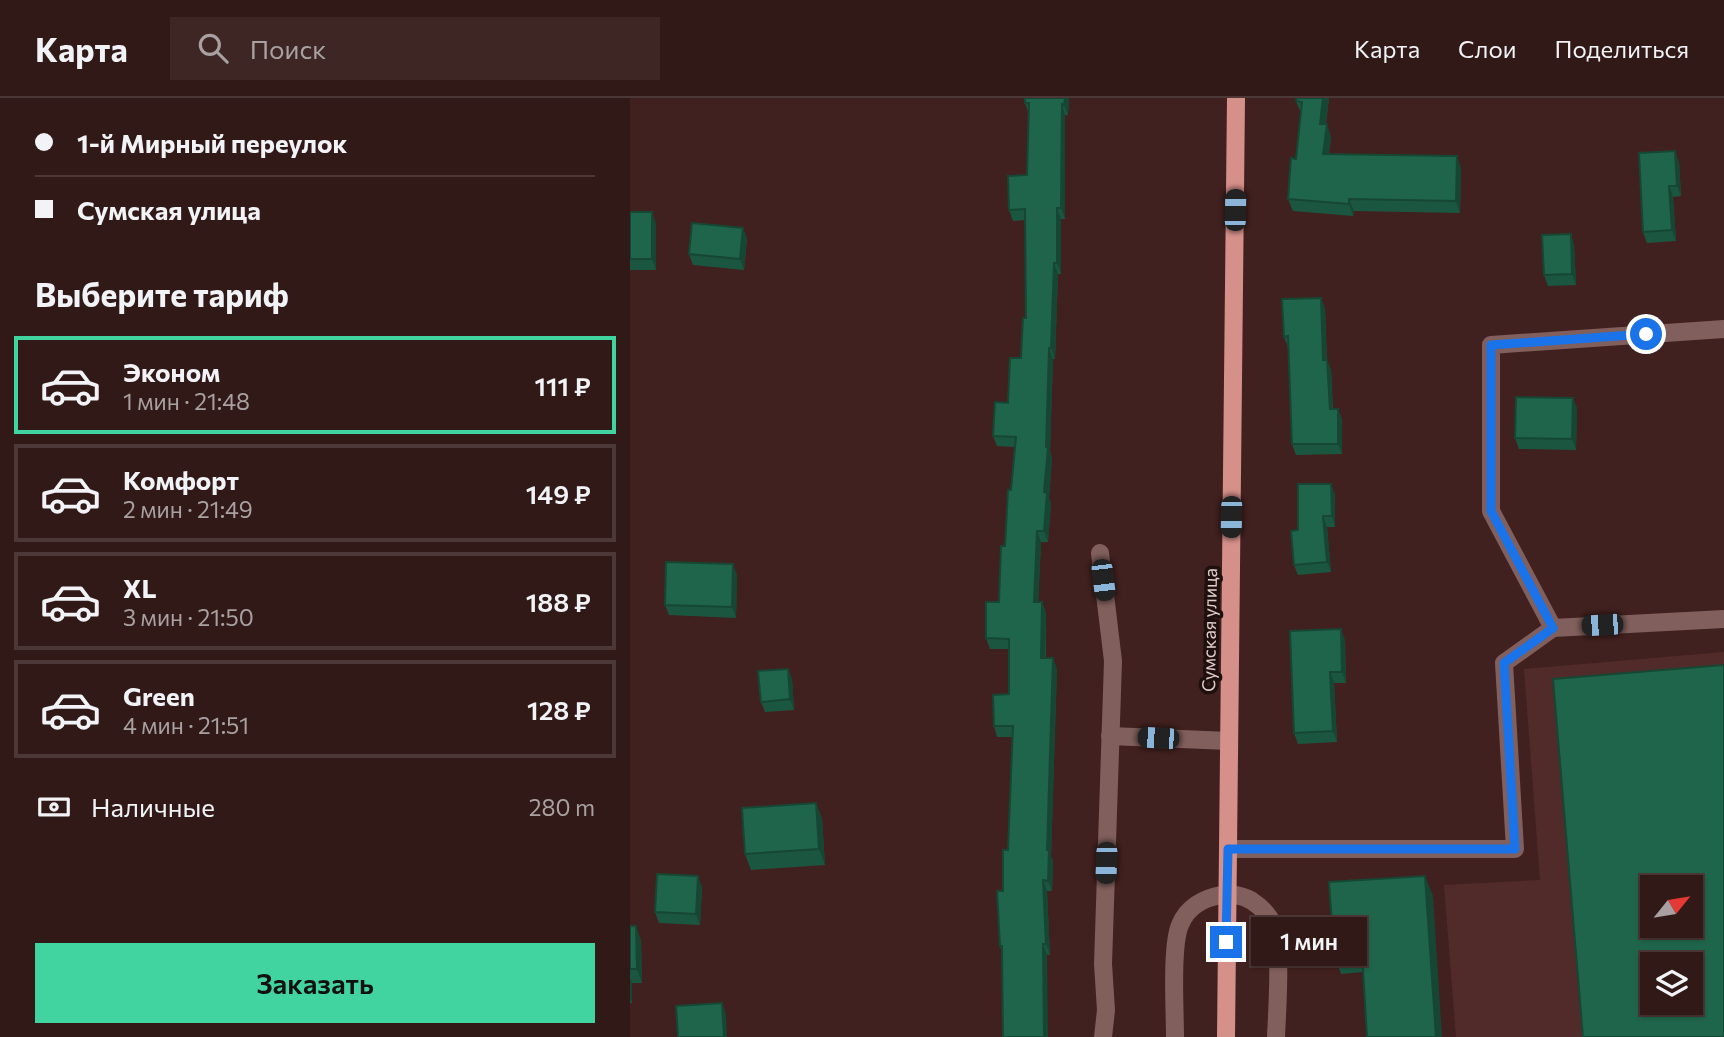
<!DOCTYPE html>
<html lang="ru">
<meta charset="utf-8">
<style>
:root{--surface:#311917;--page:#3d2624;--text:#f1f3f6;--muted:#a8a0a1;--line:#4c3836;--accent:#42d4a0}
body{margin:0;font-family:Commissioner,sans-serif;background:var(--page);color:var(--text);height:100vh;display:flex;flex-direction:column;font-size:26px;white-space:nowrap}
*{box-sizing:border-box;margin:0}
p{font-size:23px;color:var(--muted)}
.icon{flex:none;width:38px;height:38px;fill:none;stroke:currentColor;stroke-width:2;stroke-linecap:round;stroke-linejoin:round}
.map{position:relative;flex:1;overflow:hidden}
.drawer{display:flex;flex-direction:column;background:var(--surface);width:630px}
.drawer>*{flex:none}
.guide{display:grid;align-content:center;height:154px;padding:0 35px;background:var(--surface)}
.needle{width:46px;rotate:60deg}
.controls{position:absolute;left:1010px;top:777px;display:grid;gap:14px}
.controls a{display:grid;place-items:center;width:63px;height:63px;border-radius:0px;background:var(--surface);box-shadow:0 2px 5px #0004,0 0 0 2px var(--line);font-size:35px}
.end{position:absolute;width:32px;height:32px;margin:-16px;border:9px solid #1a73e8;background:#fff;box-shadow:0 0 0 4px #fff}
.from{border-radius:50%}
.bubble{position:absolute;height:49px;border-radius:0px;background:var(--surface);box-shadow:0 2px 5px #0004,0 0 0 2px var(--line);font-size:23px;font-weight:600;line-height:49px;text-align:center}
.car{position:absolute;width:21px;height:42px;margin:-21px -10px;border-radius:9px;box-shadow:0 0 5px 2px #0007;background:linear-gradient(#222 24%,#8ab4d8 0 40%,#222 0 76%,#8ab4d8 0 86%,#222 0)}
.guide b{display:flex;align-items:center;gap:24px;height:66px;font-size:26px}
.guide b+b{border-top:2px solid var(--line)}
.guide i{width:18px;height:18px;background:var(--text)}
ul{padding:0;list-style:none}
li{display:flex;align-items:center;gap:21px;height:98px;margin:0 14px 10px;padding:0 21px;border:4px solid var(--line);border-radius:0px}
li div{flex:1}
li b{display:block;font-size:26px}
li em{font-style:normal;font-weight:600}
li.active{border-color:var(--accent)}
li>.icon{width:63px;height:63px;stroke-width:1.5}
h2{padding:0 35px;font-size:32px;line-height:84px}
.pay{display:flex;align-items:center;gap:18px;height:77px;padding:0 35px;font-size:26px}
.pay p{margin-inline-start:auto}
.cta{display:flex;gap:14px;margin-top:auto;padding:14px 35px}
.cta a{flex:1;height:80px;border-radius:0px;background:var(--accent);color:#111;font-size:28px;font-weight:600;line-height:80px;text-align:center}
header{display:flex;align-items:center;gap:42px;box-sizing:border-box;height:98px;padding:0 35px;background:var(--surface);border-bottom:2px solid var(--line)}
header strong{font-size:33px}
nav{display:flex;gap:38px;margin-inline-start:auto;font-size:24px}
.search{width:490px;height:63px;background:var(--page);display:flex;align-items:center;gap:18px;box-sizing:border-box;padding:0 24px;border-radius:0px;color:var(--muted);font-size:26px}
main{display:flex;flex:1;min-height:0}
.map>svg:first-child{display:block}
.built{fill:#512b29;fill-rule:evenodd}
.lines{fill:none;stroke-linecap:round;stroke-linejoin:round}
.minor{stroke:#815f5c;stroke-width:18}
.major{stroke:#d6908a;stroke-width:18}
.wall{fill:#1b5740}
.shaded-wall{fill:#164734}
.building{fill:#1f654b;stroke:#164734;stroke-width:2;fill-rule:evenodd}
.route{stroke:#1a73e8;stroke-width:9}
.labels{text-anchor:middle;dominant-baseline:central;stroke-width:7;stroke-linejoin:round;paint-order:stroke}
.street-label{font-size:18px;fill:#e2cdca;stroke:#1e100e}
</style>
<header>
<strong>Карта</strong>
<div class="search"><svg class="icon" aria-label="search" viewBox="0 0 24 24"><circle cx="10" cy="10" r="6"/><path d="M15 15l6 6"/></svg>Поиск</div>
<nav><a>Карта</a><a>Слои</a><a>Поделиться</a></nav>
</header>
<main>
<section class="drawer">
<div class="guide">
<b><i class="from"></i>1-й Мирный переулок</b>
<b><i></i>Сумская улица</b>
</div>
<h2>Выберите тариф</h2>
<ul>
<li class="active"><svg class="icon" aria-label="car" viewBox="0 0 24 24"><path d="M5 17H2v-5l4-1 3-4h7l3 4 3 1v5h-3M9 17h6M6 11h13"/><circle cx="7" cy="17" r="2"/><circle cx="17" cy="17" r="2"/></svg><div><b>Эконом</b><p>1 мин · 21:48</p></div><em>111 ₽</em></li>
<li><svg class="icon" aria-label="car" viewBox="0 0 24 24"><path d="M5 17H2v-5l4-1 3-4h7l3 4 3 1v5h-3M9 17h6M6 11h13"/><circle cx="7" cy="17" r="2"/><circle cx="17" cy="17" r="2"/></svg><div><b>Комфорт</b><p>2 мин · 21:49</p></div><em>149 ₽</em></li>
<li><svg class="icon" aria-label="car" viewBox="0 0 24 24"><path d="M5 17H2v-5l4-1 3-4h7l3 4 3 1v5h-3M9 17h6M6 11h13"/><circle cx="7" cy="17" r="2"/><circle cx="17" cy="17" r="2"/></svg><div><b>XL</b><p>3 мин · 21:50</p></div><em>188 ₽</em></li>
<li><svg class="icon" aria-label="car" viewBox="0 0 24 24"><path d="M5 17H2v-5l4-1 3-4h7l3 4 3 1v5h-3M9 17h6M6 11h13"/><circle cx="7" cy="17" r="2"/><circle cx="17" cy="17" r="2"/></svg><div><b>Green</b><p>4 мин · 21:51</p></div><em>128 ₽</em></li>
</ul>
<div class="pay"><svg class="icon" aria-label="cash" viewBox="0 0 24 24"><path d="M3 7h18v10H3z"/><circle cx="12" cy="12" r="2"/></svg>Наличные<p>280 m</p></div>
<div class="cta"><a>Заказать</a></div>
</section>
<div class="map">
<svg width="1094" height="939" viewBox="0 0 1094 939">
<rect width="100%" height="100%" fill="#41211f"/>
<!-- built -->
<path class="built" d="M1094,554V939H826L814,787L910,782L894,571ZM1022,789H1060V828H1022ZM1022,866H1060V905H1022Z"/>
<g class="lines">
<!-- minor -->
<g class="minor">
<polyline points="470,455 483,563 473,866 476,912 473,939"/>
<polyline points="923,530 1094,521"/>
<polyline points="480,638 599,643"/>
<polyline points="598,751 885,751 874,565 923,530 861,413 861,247 1094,231"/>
<path d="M545,939C545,913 541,848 550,827C557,809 574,800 591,797C601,795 614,798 622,803C631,809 639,816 643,827C652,848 647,913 646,939"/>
</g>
<!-- major -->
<polyline class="major" points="596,939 606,0"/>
</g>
<!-- wall -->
<g class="wall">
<polygon points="439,0 438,17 435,17 435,121 431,121 431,176 428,176 425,261 423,261 420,353 422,360 419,400 421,405 418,444 411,444 408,504 412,504 416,515 416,560 427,571 421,758 423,763 422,793 417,793 420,857 372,854 370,848 373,793 378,752 383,639 367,639 364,628 379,596 379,551 360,551 356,540 369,504 385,349 367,348 363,338 378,305 391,260 396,220 395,122 383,123 379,112 397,77 399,16 395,5"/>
<polygon points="699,0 696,26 701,39 699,56 831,70 830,115 724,113 723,118 663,113 658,101 666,61 671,15 666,3"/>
<polygon points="1049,64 1051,98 1043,99 1046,143 1017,145 1013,134"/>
<polygon points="0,114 26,125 26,172 0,172"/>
<polygon points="113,130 117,141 114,172 63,167 59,156"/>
<polygon points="941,136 944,147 946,187 918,188 914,177"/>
<polygon points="691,200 695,211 697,262 701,272 703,311 708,311 712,322 712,356 666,357 662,346 658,249 654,239"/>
<polygon points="947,310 946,352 889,351 885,340"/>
<polygon points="701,386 705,397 705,429 697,429 701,474 668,477 664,467 668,432"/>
<polygon points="107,477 106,520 39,517 35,507"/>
<polygon points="715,542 716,585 704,585 707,644 668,646 664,635"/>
<polygon points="162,581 164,612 135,614 131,604"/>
<polygon points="186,705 192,721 195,767 121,772 115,756"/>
<polygon points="72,789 70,827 29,825 25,814"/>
<polygon points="803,798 733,874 711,876 704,855"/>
<polygon points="0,828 11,842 12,885 2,885 2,905 0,905"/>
</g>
<!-- shaded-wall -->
<g class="shaded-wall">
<polygon points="435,0 439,0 438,17 434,7"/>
<polygon points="693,0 699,0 694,38 690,26"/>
<polygon points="432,6 435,17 435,121 431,110"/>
<polygon points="697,26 701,39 697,68 693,56"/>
<polygon points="1045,53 1049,64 1051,98 1047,88"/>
<polygon points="827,58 831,70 830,115 826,103"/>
<polygon points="1039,88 1043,99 1046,143 1042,132"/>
<polygon points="719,101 724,113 723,118 719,106"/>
<polygon points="427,110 431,121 431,176 427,165"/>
<polygon points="22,114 26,125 26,172 22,161"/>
<polygon points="113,130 117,141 114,172 110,161"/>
<polygon points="941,136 944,147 946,187 942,176"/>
<polygon points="424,165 428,176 425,261 421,250"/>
<polygon points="691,200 695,211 697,272 693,262"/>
<polygon points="419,250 423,261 420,353 422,360 419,400 421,405 418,444 414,433 414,394"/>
<polygon points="697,262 701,272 703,322 700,311"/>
<polygon points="943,300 947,310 946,352 942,341"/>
<polygon points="708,311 712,322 712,356 708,346"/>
<polygon points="701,386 705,397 705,429 702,418"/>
<polygon points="693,418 697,429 701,474 697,464"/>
<polygon points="407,433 411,444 408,515 404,504"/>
<polygon points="103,466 107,477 106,520 102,509"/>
<polygon points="412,504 416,515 415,571 411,560"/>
<polygon points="711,531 715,542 716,585 712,574"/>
<polygon points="423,560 427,571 421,758 423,763 422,793 418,783 417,752"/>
<polygon points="158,571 162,581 164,612 160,601"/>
<polygon points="700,574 704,585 707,644 703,633"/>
<polygon points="186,705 192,721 195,767 189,751"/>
<polygon points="68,778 72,789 70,827 66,816"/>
<polygon points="795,778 803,798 812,939 806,939"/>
<polygon points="413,782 417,793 420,857 416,846"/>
<polygon points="6,828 11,842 12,885 7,871"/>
<polygon points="413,846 417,857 418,939 414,939"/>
<polygon points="0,880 2,885 2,905 0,901"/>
<polygon points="92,905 96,916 97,939 94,939"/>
</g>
<!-- building -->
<g class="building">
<polygon points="395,0 435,0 434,7 432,6 431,110 427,110 427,165 424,165 421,250 419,250 416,349 418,349 414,394 417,395 414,433 407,433 404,504 412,504 411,560 423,560 417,752 419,752 418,783 413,782 416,846 413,846 414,939 373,939 372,848 370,848 367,793 373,793 373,752 378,752 383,628 364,628 363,597 379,596 379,541 356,540 356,504 369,504 371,448 375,448 378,392 381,392 386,339 363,338 365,304 378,305 380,260 391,260 393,220 396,220 395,111 379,112 378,78 397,77 399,5 395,5"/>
<polygon points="667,0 693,0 690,26 697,26 693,56 827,58 826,103 719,101 719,106 658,101 661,60 666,61 672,4 666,3"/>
<polygon points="1045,53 1047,88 1039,88 1042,132 1013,134 1009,55"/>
<rect x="0" y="114" width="22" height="47"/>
<polygon points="62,125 113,130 110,161 59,156"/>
<polygon points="941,136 942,176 914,177 912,137"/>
<polygon points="691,200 693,262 697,262 700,311 708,311 708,346 662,346 658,238 654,239 652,201"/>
<polygon points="886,299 943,300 942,341 885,340"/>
<polygon points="668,386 701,386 702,418 693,418 697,464 664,467 661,433 668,432"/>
<polygon points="36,464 103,466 102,509 35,507"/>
<polygon points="711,531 712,574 700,574 703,633 664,635 660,533"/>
<path d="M1094,567V939H953L923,581ZM1022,789H1060V828H1022ZM1022,866H1060V905H1022Z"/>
<polygon points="158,571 160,601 131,604 128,573"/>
<polygon points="186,705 189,751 115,756 112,710"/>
<polygon points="27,776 68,778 66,816 25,814"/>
<polygon points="795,778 806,939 737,939 732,854 704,855 699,784"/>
<polygon points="0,828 6,828 7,871 0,871"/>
<polygon points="92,905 94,939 48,939 46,908"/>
</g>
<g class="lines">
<!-- route -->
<polyline class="route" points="596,844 598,751 885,751 874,565 923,530 861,413 861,247 1016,236"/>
</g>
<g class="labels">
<!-- street labels -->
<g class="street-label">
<text transform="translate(579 532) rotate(-89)">Сумская улица</text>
</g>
</g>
</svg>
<div class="controls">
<a><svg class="needle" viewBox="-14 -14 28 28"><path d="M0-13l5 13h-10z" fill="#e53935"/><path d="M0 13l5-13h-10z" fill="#a8a0a1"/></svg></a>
<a><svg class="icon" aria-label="layers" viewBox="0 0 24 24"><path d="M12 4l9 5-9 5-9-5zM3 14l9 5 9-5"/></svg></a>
</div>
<i class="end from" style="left:1016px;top:236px"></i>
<i class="end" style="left:596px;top:844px"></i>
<div class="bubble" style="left:621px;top:819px;width:116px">1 мин</div>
<i class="car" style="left:605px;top:112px;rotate:1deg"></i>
<i class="car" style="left:601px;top:419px;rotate:181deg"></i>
<i class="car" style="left:473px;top:482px;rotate:173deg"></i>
<i class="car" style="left:972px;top:527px;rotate:267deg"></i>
<i class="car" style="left:528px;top:640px;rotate:273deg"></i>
<i class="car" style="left:476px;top:765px;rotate:182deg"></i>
</div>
</main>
